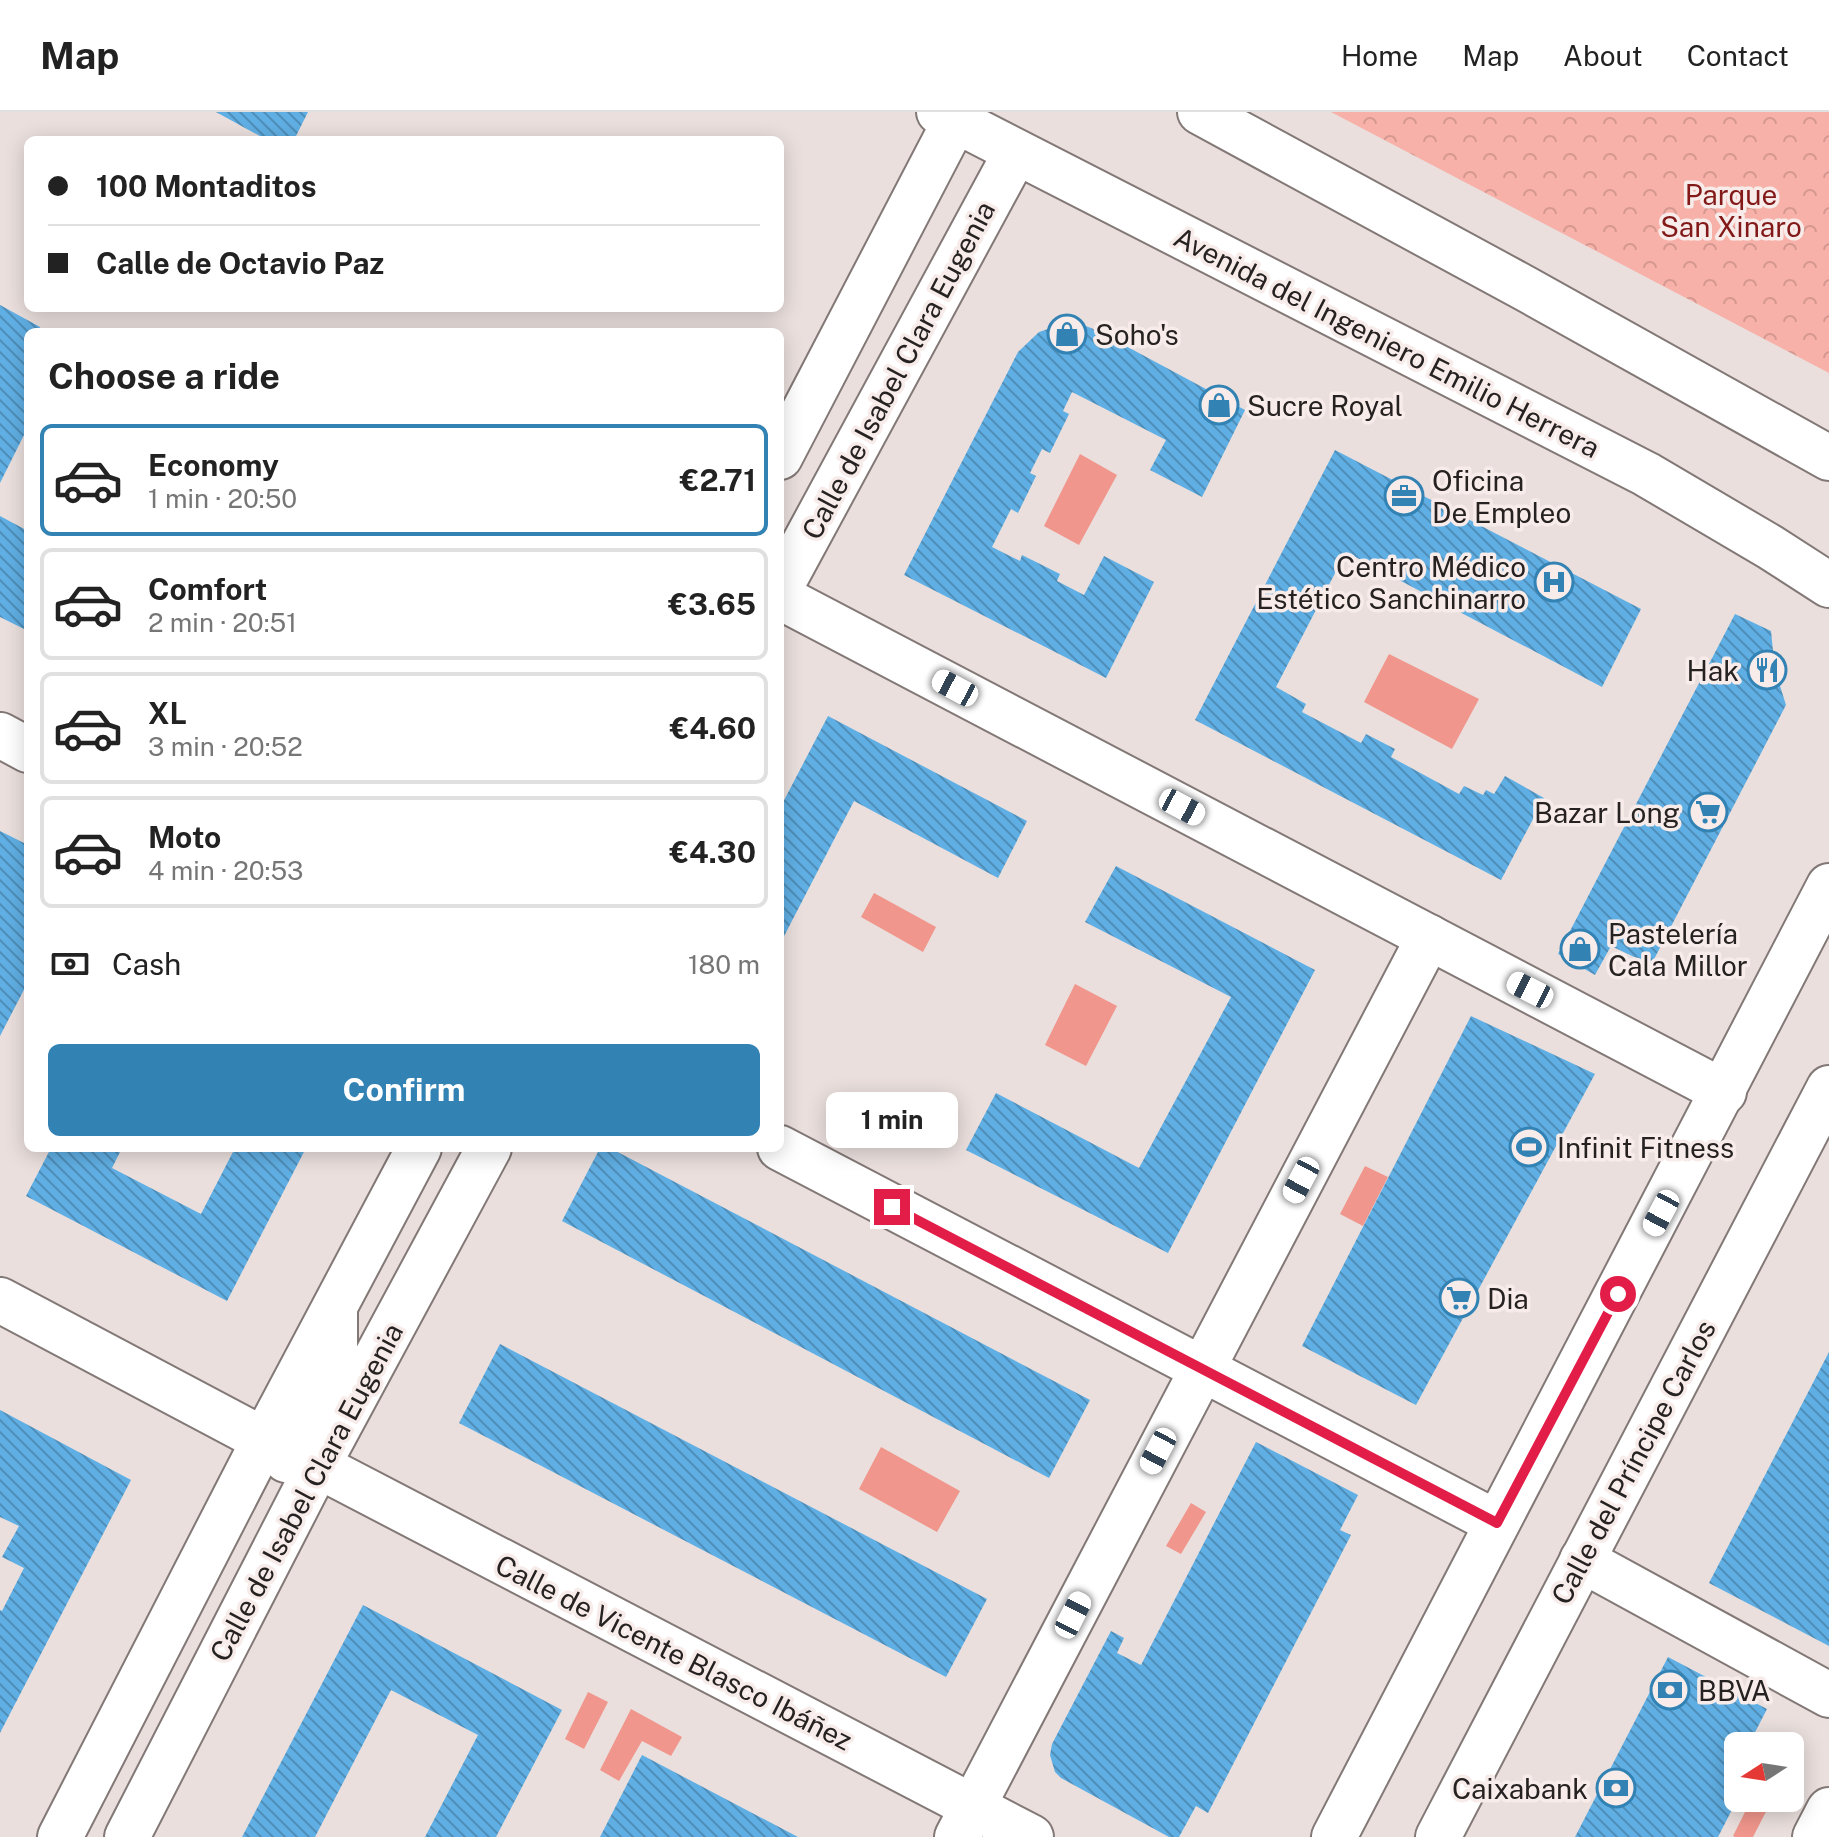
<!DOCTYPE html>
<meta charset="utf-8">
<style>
:root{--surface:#fff;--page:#f2f2f2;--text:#222;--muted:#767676;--line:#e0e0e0;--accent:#3382b4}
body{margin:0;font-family:"Public Sans",sans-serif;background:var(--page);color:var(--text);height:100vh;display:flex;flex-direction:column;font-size:30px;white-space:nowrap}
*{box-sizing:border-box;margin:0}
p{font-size:26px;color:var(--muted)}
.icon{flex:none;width:44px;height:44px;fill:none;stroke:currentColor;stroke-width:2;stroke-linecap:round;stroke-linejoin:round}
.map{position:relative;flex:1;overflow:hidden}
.panel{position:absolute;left:24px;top:216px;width:760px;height:824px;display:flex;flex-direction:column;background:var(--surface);border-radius:12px;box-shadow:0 4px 20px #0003}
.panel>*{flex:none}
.guide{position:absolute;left:24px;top:24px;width:760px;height:176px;border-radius:12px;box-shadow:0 4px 20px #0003;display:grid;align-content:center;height:176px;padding:0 24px;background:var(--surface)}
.needle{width:52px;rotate:258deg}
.fabs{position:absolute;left:1724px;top:1620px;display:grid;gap:16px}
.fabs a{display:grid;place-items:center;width:80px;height:80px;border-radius:12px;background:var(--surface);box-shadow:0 4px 20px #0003;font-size:40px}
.end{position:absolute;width:36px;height:36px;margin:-18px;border:10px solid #e11d48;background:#fff;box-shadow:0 0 0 4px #fff}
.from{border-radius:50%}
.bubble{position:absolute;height:56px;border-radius:12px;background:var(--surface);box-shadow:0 4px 20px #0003;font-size:26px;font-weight:700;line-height:56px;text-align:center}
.car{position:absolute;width:24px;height:48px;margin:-24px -12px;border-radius:10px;box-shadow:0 0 6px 2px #0007;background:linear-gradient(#fff 24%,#345 0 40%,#fff 0 76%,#345 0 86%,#fff 0)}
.guide b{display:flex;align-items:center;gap:28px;height:76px;font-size:30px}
.guide b+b{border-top:2px solid var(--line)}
.guide i{width:20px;height:20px;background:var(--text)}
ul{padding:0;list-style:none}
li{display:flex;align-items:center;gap:24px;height:112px;margin:0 16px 12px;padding:0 8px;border:4px solid var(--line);border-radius:12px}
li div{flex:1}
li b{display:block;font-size:30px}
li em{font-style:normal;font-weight:700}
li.current{border-color:var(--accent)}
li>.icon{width:72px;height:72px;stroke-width:1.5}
h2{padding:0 24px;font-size:36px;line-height:96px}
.pay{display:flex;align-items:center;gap:20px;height:88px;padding:0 24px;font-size:30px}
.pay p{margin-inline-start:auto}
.button{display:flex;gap:16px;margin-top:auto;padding:16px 24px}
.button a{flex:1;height:92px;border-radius:12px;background:var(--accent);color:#fff;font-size:32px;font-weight:700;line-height:92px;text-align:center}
header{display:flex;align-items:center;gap:48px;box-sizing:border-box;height:112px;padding:0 40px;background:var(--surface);border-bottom:2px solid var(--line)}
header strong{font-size:38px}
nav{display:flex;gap:44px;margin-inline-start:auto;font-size:28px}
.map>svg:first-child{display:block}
.park{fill:url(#park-crowns)}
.water{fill:#f0968c}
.building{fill:url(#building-back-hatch)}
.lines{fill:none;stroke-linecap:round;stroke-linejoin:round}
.minor-casing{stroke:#827876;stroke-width:48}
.minor{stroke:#fff;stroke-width:44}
.route{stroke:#e11d48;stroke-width:10}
.labels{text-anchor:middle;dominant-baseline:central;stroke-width:7;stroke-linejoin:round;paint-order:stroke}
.park-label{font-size:28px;fill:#821918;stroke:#f7ecea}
.poi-label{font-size:28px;fill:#262222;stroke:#f7ecea;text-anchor:start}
.street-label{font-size:28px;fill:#262222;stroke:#f7ecea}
</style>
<header>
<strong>Map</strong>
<nav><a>Home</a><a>Map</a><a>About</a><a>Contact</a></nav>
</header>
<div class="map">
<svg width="1829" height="1725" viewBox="0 0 1829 1725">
<defs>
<pattern id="park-crowns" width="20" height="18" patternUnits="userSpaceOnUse" patternTransform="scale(2)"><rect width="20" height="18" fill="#f7b1a8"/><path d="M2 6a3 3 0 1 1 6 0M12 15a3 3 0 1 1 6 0" fill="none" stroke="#d49890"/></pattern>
<pattern id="building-back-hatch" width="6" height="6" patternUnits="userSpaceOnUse" patternTransform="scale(2)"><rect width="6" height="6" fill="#60afe4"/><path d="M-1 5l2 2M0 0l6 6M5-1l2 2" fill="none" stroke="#4f8eb8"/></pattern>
</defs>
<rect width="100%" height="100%" fill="#eadfdd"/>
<!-- park -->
<polygon class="park" points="1331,0 1829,0 1829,261"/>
<!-- water -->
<g class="water">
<polygon points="1080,342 1117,363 1079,433 1044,414"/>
<polygon points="1389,542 1479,587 1452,637 1364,590"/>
<polygon points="874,781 936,815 923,840 861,805"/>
<polygon points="1075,872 1117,894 1086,954 1045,933"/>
<polygon points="1365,1054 1388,1065 1363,1114 1340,1102"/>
<polygon points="881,1335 960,1379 937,1420 859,1377"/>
<polygon points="1191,1391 1206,1400 1181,1442 1166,1434"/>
<polygon points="588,1580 608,1590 584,1637 565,1627"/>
<polygon points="631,1597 682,1625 671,1644 642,1629 619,1669 600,1658"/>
<polygon points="1752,1686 1773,1686 1753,1725 1735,1725 1733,1724"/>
</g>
<!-- building -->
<g class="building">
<polygon points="216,0 308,0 294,28 267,28"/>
<polygon points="0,193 40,215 38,220 28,220 28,315 0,371"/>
<polygon points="1066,211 1078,211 1096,218 1245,298 1202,385 1150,358 1166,328 1072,280 1063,299 1069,302 1050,341 1042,337 1030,361 1036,364 1018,401 1011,397 992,435 1020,449 1022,443 1060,462 1057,469 1084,483 1104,444 1154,470 1106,566 904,463 1018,240 1039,220"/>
<polygon points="1335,338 1641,497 1602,575 1346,440 1276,575 1306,592 1302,600 1361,631 1366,622 1395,637 1391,645 1459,682 1464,674 1483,683 1486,678 1494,682 1505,664 1544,686 1501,768 1195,608"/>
<polygon points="0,404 28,419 28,519 0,505"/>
<polygon points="1735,502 1771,519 1775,558 1786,593 1651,853 1611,834 1595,863 1558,842"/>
<polygon points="828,604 1027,709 998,766 854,689 780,832 780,696"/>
<polygon points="0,719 28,733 28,870 0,924"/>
<polygon points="1116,754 1315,858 1168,1141 966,1038 996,981 1139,1056 1231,885 1085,810"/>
<polygon points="1471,904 1595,962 1416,1293 1302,1234"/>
<polygon points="51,1036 122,1036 112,1056 201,1102 235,1036 306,1036 227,1189 26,1084"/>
<polygon points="600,1036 610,1036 1090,1288 1049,1366 562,1109"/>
<polygon points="500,1232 987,1487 946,1565 459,1311"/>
<polygon points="1829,1240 1829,1534 1709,1471"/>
<polygon points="0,1298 131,1368 0,1621 0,1498 2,1499 24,1456 2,1445 19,1414 0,1405"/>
<polygon points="1256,1330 1358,1383 1340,1418 1351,1423 1208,1701 1196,1694 1179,1725 1169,1725 1061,1666 1055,1660 1050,1643 1052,1632 1111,1519 1124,1526 1117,1541 1141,1553"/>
<polygon points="363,1493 562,1598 496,1725 425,1725 478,1623 391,1578 315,1725 242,1725"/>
<polygon points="1668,1545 1767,1597 1748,1634 1738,1634 1738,1686 1718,1725 1575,1725"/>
<polygon points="642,1643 798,1725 600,1725"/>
</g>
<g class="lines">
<defs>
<g id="minor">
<polyline points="939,0 1646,362 1770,435 1829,473"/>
<polyline points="1200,0 1528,178 1829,346"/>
<polyline points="780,345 955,9"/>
<polyline points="780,476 1016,40"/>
<polyline points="780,485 1724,980"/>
<polyline points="0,623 28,638"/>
<polyline points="780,1036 1497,1411"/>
<polyline points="0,1188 264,1328 279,1337 286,1348"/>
<polyline points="335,1196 335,1244 330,1268 301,1329 302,1340 307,1348 1031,1725"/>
<polyline points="1582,1448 1829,1583"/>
<polyline points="60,1725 264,1328 419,1036"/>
<polyline points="127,1725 317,1355 489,1036"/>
<polyline points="957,1725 1429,825"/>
<polyline points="1334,1725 1829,774"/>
<polyline points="1438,1725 1829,976"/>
<polyline points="1815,1725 1829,1698"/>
</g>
</defs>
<!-- minor casing -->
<use href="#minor" class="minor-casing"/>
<!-- minor -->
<use href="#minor" class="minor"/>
</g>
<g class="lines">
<!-- route -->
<polyline class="route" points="892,1095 1497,1411 1618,1182"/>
</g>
<!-- icons -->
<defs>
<symbol id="shop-ring" viewBox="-11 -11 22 22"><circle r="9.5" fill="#f7ecea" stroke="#3382b4" stroke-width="1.5"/><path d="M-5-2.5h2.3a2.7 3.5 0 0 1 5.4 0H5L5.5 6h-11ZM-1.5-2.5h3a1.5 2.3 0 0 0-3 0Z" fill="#3382b4"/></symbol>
<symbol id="office-ring" viewBox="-11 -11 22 22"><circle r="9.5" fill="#f7ecea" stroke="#3382b4" stroke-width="1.5"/><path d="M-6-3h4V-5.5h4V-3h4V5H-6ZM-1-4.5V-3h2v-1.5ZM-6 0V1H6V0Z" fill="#3382b4"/></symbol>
<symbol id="hospital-ring" viewBox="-11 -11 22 22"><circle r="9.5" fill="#f7ecea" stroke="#3382b4" stroke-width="1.5"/><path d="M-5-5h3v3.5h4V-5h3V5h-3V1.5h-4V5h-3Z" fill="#3382b4"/></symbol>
<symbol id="restaurant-ring" viewBox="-11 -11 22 22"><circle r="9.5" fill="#f7ecea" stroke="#3382b4" stroke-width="1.5"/><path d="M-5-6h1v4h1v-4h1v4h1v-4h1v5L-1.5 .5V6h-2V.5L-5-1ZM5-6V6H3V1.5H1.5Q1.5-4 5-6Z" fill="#3382b4"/></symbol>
<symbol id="supermarket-ring" viewBox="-11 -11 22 22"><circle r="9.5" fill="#f7ecea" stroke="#3382b4" stroke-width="1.5"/><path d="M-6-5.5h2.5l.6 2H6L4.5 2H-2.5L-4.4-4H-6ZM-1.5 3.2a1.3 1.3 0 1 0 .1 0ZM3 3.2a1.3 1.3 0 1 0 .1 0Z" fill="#3382b4"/></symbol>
<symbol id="stadium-ring" viewBox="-11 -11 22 22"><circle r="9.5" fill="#f7ecea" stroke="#3382b4" stroke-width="1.5"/><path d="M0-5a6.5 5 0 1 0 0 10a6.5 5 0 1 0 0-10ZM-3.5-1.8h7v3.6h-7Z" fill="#3382b4"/></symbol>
<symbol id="bank-ring" viewBox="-11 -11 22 22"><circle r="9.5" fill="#f7ecea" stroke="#3382b4" stroke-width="1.5"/><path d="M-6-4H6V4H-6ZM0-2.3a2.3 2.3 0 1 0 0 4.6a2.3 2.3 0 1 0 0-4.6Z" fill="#3382b4"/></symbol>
</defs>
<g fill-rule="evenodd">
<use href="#shop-ring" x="1045" y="200" width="44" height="44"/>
<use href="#shop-ring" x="1197" y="271" width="44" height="44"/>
<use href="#office-ring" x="1382" y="362" width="44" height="44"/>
<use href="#hospital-ring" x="1532" y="448" width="44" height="44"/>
<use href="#restaurant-ring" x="1745" y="536" width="44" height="44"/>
<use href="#supermarket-ring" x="1686" y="678" width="44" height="44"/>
<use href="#shop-ring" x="1558" y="815" width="44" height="44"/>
<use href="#stadium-ring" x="1507" y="1013" width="44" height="44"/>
<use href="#supermarket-ring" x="1437" y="1164" width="44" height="44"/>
<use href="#bank-ring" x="1648" y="1556" width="44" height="44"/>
<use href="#bank-ring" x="1594" y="1654" width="44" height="44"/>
</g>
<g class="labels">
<!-- park labels -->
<g class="park-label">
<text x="1731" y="82">Parque<tspan x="1731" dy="32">San Xinaro</tspan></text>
</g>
<!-- poi labels -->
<g class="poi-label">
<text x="1095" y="222">Soho's</text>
<text x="1247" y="293">Sucre Royal</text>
<text x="1432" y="368">Oficina<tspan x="1432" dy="32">De Empleo</tspan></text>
<text x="1526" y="454" text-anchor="end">Centro Médico<tspan x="1526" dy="32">Estético Sanchinarro</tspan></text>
<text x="1739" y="558" text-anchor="end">Hak</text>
<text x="1680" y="700" text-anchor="end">Bazar Long</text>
<text x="1608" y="821">Pastelería<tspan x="1608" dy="32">Cala Millor</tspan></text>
<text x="1557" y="1035">Infinit Fitness</text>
<text x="1487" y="1186">Dia</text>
<text x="1698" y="1578">BBVA</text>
<text x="1588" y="1676" text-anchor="end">Caixabank</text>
</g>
<!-- street labels -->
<g class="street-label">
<text transform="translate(1387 230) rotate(27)">Avenida del Ingeniero Emilio Herrera</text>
<text transform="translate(898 258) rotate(-62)">Calle de Isabel Clara Eugenia</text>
<text transform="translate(1633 1350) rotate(-62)">Calle del Príncipe Carlos</text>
<text transform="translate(306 1380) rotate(-62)">Calle de Isabel Clara Eugenia</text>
<text transform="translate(674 1540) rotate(27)">Calle de Vicente Blasco Ibáñez</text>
</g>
</g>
</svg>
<div class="fabs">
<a><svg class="needle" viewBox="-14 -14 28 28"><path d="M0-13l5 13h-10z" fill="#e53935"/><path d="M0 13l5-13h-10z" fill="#767676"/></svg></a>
</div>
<i class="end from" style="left:1618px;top:1182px"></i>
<i class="end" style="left:892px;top:1095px"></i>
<div class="bubble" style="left:826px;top:980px;width:132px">1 min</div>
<i class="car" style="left:955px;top:576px;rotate:298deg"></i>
<i class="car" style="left:1182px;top:695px;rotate:118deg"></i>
<i class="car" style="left:1530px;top:878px;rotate:297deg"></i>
<i class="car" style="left:1301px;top:1068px;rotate:208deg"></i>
<i class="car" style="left:1661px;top:1101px;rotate:208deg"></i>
<i class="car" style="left:1158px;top:1339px;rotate:208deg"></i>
<i class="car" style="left:1073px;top:1503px;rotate:27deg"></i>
<div class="guide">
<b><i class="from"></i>100 Montaditos</b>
<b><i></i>Calle de Octavio Paz</b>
</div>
<section class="panel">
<h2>Choose a ride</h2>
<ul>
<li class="current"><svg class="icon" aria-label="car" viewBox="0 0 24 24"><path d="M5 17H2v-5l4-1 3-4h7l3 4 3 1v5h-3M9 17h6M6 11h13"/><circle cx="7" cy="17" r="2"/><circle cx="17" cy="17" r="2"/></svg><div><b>Economy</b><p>1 min · 20:50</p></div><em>€2.71</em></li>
<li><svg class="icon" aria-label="car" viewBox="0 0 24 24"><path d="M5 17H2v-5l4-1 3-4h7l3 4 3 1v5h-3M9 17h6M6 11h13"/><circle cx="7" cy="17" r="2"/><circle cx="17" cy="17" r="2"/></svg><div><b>Comfort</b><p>2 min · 20:51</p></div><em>€3.65</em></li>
<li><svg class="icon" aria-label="car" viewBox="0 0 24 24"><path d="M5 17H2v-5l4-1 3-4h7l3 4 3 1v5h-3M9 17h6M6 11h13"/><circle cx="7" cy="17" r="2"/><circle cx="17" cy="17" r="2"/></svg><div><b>XL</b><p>3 min · 20:52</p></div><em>€4.60</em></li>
<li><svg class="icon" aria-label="car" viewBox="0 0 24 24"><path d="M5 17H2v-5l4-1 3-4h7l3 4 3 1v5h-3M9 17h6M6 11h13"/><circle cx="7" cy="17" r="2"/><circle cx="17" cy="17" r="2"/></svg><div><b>Moto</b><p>4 min · 20:53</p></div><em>€4.30</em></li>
</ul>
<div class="pay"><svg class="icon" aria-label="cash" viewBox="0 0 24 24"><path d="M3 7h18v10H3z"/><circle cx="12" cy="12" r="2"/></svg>Cash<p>180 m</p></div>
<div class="button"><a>Confirm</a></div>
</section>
</div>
